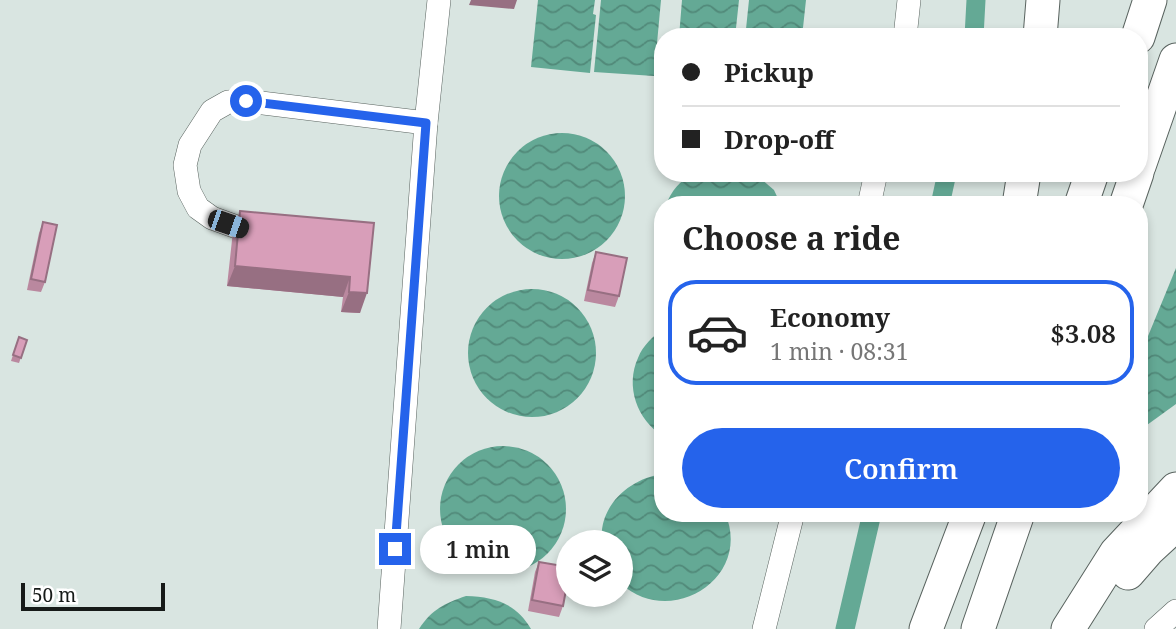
<!DOCTYPE html>
<meta charset="utf-8">
<style>
:root{--surface:#fff;--page:#f2f2f2;--text:#222;--muted:#767676;--line:#e0e0e0;--accent:#2563eb}
body{margin:0;font-family:"Noto Serif",serif;background:var(--page);color:var(--text);height:100vh;display:flex;flex-direction:column;font-size:26px;white-space:nowrap}
*{box-sizing:border-box;margin:0}
p{font-size:23px;color:var(--muted)}
.icon{flex:none;width:38px;height:38px;fill:none;stroke:currentColor;stroke-width:2;stroke-linecap:round;stroke-linejoin:round}
.map{position:relative;flex:1;overflow:hidden}
.details{position:absolute;left:654px;top:196px;width:494px;height:326px;display:flex;flex-direction:column;background:var(--surface);border-radius:28px;box-shadow:0 4px 10px #0003}
.details>*{flex:none}
.hud{position:absolute;left:654px;top:28px;width:494px;height:154px;border-radius:28px;box-shadow:0 4px 10px #0003;display:grid;align-content:center;height:154px;padding:0 28px;background:var(--surface)}
.tools{position:absolute;left:556px;top:530px;display:grid;gap:14px}
.tools a{display:grid;place-items:center;width:77px;height:77px;border-radius:50%;background:var(--surface);box-shadow:0 4px 10px #0003;font-size:35px}
.scale{position:absolute;left:21px;bottom:18px;width:144px;box-sizing:border-box;padding-left:7px;border:4px solid #161a18;border-top:0;font-size:19px;line-height:24px;white-space:nowrap;color:#161a18;-webkit-text-stroke:5px #fff;paint-order:stroke}
.end{position:absolute;width:32px;height:32px;margin:-16px;border:9px solid #2563eb;background:#fff;box-shadow:0 0 0 4px #fff}
.from{border-radius:50%}
.bubble{position:absolute;height:49px;border-radius:24px;background:var(--surface);box-shadow:0 4px 10px #0003;font-size:23px;font-weight:600;line-height:49px;text-align:center}
.car{position:absolute;width:21px;height:42px;margin:-21px -10px;border-radius:9px;box-shadow:0 0 5px 2px #0007;background:linear-gradient(#222 24%,#8ab4d8 0 40%,#222 0 76%,#8ab4d8 0 86%,#222 0)}
.hud b{display:flex;align-items:center;gap:24px;height:66px;font-size:26px}
.hud b+b{border-top:2px solid var(--line)}
.hud i{width:18px;height:18px;background:var(--text)}
ul{padding:0;list-style:none}
li{display:flex;align-items:center;gap:21px;height:105px;margin:0 14px 10px;padding:0 14px;border:4px solid transparent;border-radius:28px}
li div{flex:1}
li b{display:block;font-size:26px}
li em{font-style:normal;font-weight:600}
li.on{border-color:var(--accent)}
li>.icon{width:63px;height:63px;stroke-width:1.5}
h2{padding:0 28px;font-size:32px;line-height:84px}
.cta{display:flex;gap:14px;margin-top:auto;padding:14px 28px}
.cta a{flex:1;height:80px;border-radius:42px;background:var(--accent);color:#fff;font-size:28px;font-weight:600;line-height:80px;text-align:center}
.map>svg:first-child{display:block}
.water{fill:url(#water-waves)}
.lines{fill:none;stroke-linecap:round;stroke-linejoin:round}
.canal{stroke:#64a995;stroke-width:19}
.minor-casing{stroke:#59635f;stroke-width:24}
.highway-casing{stroke:#59635f;stroke-width:35}
.minor{stroke:#fff;stroke-width:23}
.highway{stroke:#fff;stroke-width:33}
.wall{fill:#ba889f}
.shaded-wall{fill:#976f82}
.building{fill:#d89eb9;stroke:#976f82;stroke-width:2}
.route{stroke:#2563eb;stroke-width:9}
</style>
<div class="map">
<svg width="1176" height="629" viewBox="0 0 1176 629">
<defs>
<pattern id="water-waves" width="16" height="10" patternUnits="userSpaceOnUse" patternTransform="scale(1.75)"><rect width="16" height="10" fill="#64a995"/><path d="M0 5q4-4 8 0t8 0" fill="none" stroke="#518979"/></pattern>
</defs>
<rect width="100%" height="100%" fill="#d9e5e1"/>
<!-- water -->
<g class="water">
<polygon points="538,0 595,0 593,14 596,15 590,73 531,67"/>
<polygon points="601,0 661,0 654,76 594,72"/>
<polygon points="682,0 739,0 736,28 739,29 739,37 679,37"/>
<polygon points="749,0 806,0 802,37 743,37 743,29 746,29"/>
<circle cx="562" cy="196" r="63"/>
<path d="M693,173H754L774,190L781,205H666C671,191 680,181 693,173Z"/>
<polygon points="1176,268 1176,404 1147,425 1139,428 1139,358"/>
<circle cx="532" cy="353" r="64"/>
<path d="M663,328V436C637,420 625,386 638,358C643,345 653,337 663,328Z"/>
<circle cx="503" cy="509" r="63"/>
<path d="M663,474V513H725C753,577 672,629 621,584V542H602C598,506 630,478 663,474Z"/>
<path d="M466,596C494,597 516,603 531,629H419C431,610 445,603 466,596Z"/>
</g>
<g class="lines">
<!-- canal -->
<g class="canal">
<polyline points="974,37 976,0"/>
<polyline points="940,205 947,173"/>
<polyline points="845,629 872,513"/>
</g>
<defs>
<g id="minor">
<polyline points="905,37 909,0"/>
<polyline points="869,205 876,173"/>
<polyline points="245,230 212,218 198,208 189,191 185,165 190,145 212,111 228,102 246,101 426,123"/>
<polyline points="389,629 426,123 439,0"/>
<polyline points="764,629 793,513"/>
<polyline points="1156,629 1176,611"/>
</g>
<g id="highway">
<polyline points="1040,37 1043,0"/>
<polyline points="1138,37 1150,0"/>
<polyline points="1139,166 1176,60"/>
<polyline points="1019,205 1024,173"/>
<polyline points="1081,205 1092,173"/>
<polyline points="1126,205 1137,173"/>
<polyline points="1128,573 1148,550 1176,524"/>
<polyline points="926,629 970,513"/>
<polyline points="978,629 1018,513"/>
<polyline points="1068,629 1116,553 1176,489"/>
</g>
</defs>
<!-- minor casing -->
<use href="#minor" class="minor-casing"/>
<!-- highway casing -->
<use href="#highway" class="highway-casing"/>
<!-- minor -->
<use href="#minor" class="minor"/>
<!-- highway -->
<use href="#highway" class="highway"/>
</g>
<!-- wall -->
<g class="wall">
<polygon points="240,211 374,223 360,313 341,312 343,297 227,286 233,231"/>
<polygon points="43,222 45,282 41,292 27,290 39,233"/>
<polygon points="596,252 619,296 615,307 584,301 592,263"/>
<polygon points="19,337 27,340 19,363 11,361"/>
<polygon points="539,562 563,606 559,617 528,611 535,572"/>
</g>
<!-- shaded-wall -->
<g class="shaded-wall">
<polygon points="471,0 517,0 514,9 469,5"/>
<polygon points="235,266 350,277 343,297 227,286"/>
<polygon points="349,292 367,293 360,313 341,312"/>
</g>
<!-- building -->
<g class="building">
<polygon points="240,211 374,223 367,293 349,292 350,277 235,266"/>
<polygon points="43,222 57,225 45,282 31,279"/>
<polygon points="596,252 627,258 619,296 588,290"/>
<polygon points="19,337 27,340 21,358 13,355"/>
<polygon points="539,562 569,567 569,574 563,606 532,600"/>
</g>
<g class="lines">
<!-- route -->
<polyline class="route" points="246,101 426,123 395,549"/>
</g>
</svg>
<div class="tools">
<a><svg class="icon" aria-label="layers" viewBox="0 0 24 24"><path d="M12 4l9 5-9 5-9-5zM3 14l9 5 9-5"/></svg></a>
</div>
<div class="scale">50 m</div>
<i class="end from" style="left:246px;top:101px"></i>
<i class="end" style="left:395px;top:549px"></i>
<div class="bubble" style="left:420px;top:525px;width:116px">1 min</div>
<i class="car" style="left:228px;top:224px;rotate:109deg"></i>
<div class="hud">
<b><i class="from"></i>Pickup</b>
<b><i></i>Drop-off</b>
</div>
<section class="details">
<h2>Choose a ride</h2>
<ul>
<li class="on"><svg class="icon" aria-label="car" viewBox="0 0 24 24"><path d="M5 17H2v-5l4-1 3-4h7l3 4 3 1v5h-3M9 17h6M6 11h13"/><circle cx="7" cy="17" r="2"/><circle cx="17" cy="17" r="2"/></svg><div><b>Economy</b><p>1 min · 08:31</p></div><em>$3.08</em></li>
</ul>
<div class="cta"><a>Confirm</a></div>
</section>
</div>
